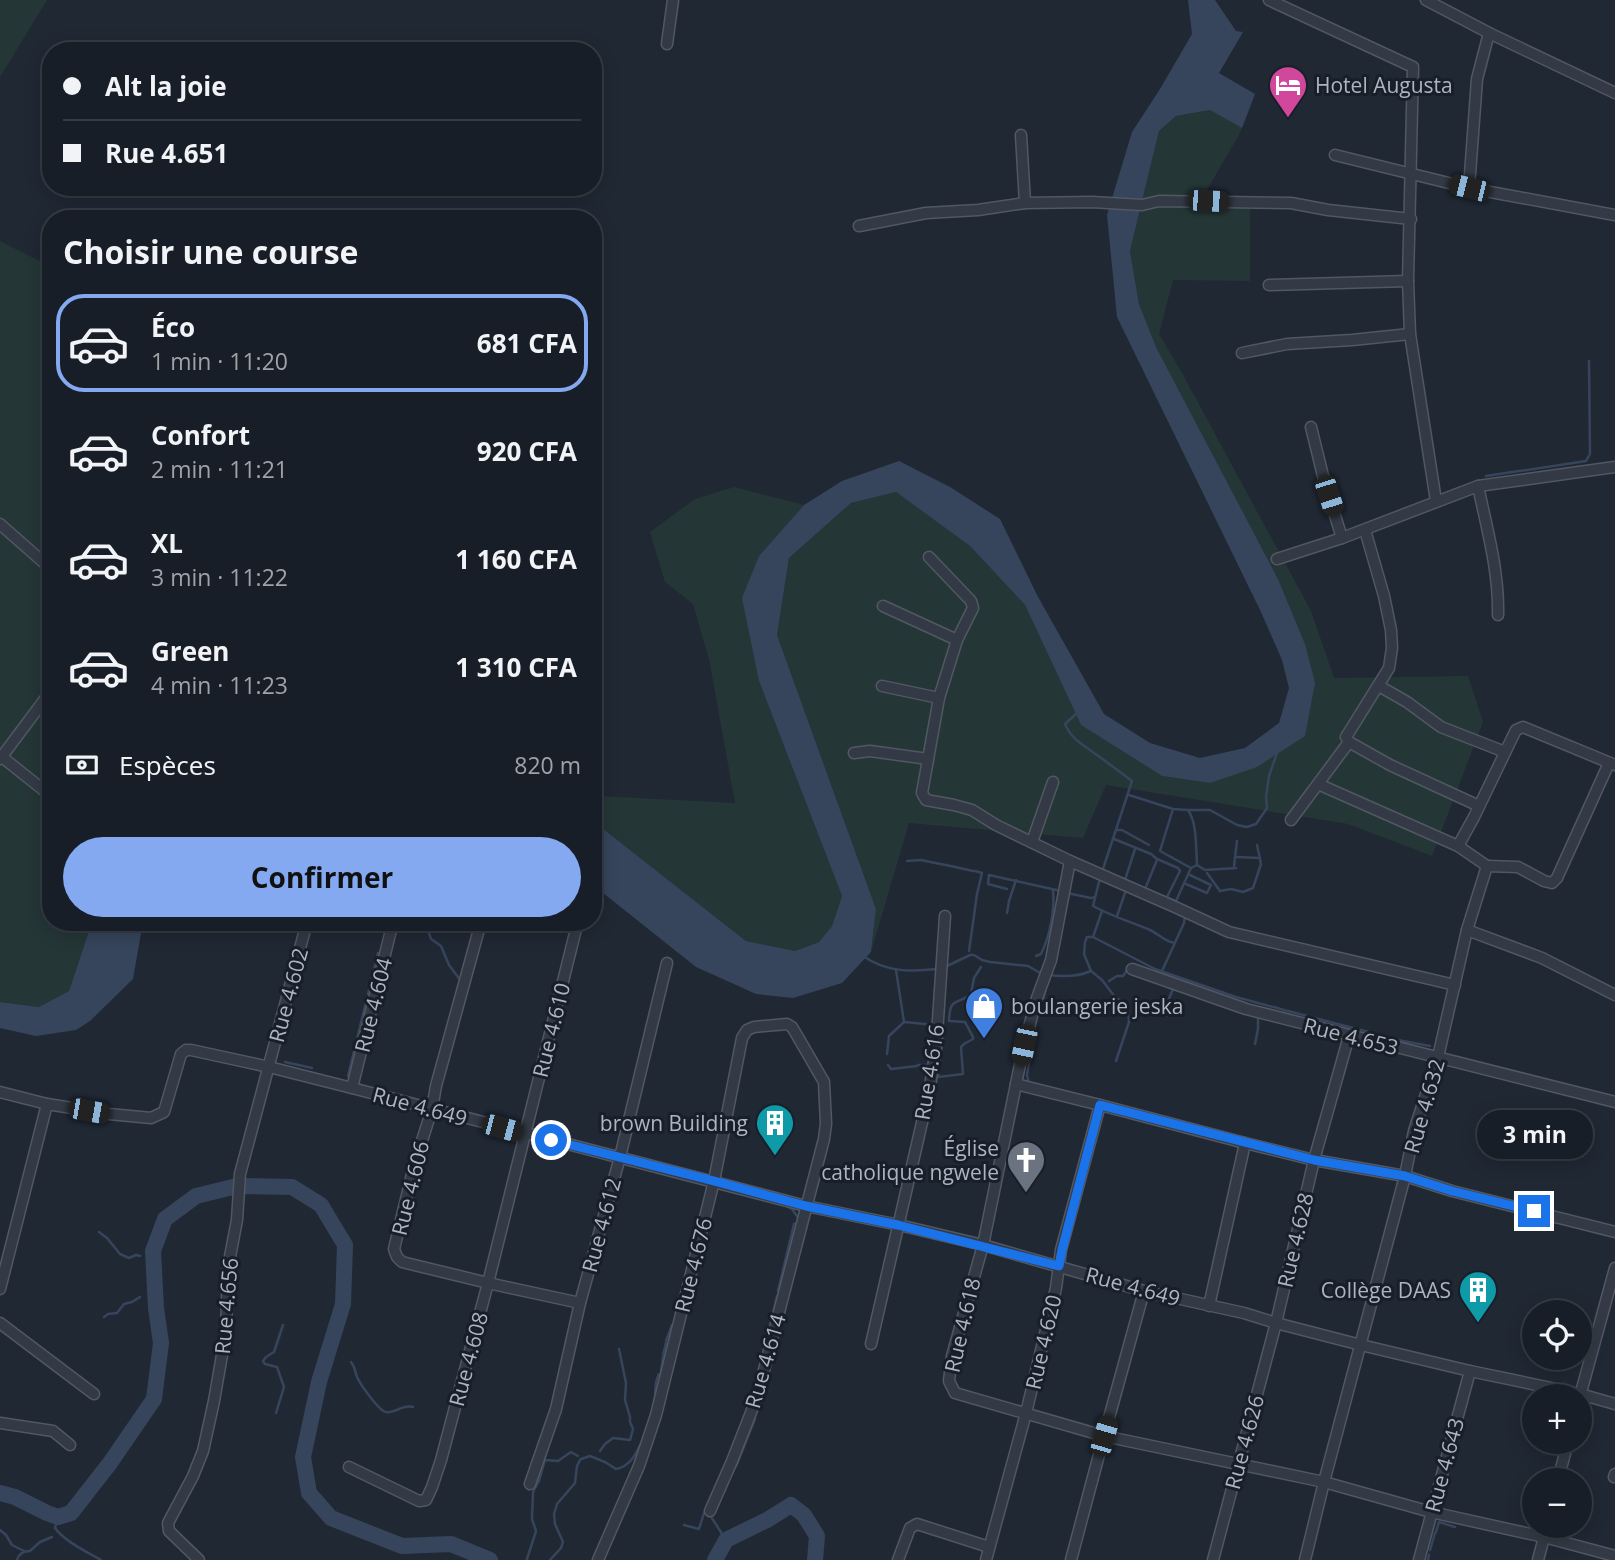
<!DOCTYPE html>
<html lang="fr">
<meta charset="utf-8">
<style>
:root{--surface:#181e27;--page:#252b33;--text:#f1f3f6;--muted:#9fa2a7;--line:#363c44;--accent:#84a9f0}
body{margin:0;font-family:"Open Sans",sans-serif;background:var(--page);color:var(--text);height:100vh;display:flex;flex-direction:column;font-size:26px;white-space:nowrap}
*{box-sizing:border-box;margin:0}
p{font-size:23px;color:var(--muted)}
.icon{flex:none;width:38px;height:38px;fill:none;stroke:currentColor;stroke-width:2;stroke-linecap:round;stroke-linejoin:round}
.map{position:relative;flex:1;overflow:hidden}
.side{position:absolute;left:42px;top:210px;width:560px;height:721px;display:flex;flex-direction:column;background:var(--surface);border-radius:28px;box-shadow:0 4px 18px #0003,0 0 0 2px var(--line)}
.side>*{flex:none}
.banner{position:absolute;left:42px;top:42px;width:560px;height:154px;border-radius:28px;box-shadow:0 4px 18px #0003,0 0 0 2px var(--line);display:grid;align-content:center;height:154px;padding:0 21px;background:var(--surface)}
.fabs{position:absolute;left:1522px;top:1300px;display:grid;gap:14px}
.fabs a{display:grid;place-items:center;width:70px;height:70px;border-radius:50%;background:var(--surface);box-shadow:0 4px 18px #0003,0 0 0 2px var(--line);font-size:35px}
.end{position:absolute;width:32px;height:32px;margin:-16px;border:9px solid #1a73e8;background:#fff;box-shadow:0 0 0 4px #fff}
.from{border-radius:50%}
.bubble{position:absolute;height:49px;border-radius:24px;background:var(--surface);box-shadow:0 4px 18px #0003,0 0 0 2px var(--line);font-size:23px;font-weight:700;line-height:49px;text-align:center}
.car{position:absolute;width:21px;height:42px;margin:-21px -10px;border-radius:9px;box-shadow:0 0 5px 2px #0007;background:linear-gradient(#222 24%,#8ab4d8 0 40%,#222 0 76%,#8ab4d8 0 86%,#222 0)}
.banner b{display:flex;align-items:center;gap:24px;height:66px;font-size:26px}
.banner b+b{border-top:2px solid var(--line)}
.banner i{width:18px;height:18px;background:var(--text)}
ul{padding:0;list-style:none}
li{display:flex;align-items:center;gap:21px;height:98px;margin:0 14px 10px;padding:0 7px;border:4px solid transparent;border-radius:28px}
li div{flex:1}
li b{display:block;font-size:26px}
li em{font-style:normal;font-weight:700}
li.current{border-color:var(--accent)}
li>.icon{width:63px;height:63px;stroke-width:1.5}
h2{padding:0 21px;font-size:32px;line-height:84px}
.pay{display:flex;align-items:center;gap:18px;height:77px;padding:0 21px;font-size:26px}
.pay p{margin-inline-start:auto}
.cta{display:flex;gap:14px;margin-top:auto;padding:14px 21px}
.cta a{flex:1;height:80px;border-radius:42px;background:var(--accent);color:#111;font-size:28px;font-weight:700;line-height:80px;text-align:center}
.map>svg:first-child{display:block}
.green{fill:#253637}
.water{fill:#36455c}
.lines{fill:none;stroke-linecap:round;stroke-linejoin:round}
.stream{stroke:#36455c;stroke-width:2.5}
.river{stroke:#36455c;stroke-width:16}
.minor-casing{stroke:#515763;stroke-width:13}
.minor{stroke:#333a45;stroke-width:10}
.route{stroke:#1a73e8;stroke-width:9}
.labels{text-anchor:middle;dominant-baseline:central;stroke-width:6;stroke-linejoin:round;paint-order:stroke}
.poi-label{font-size:21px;fill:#adb4c2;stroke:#191f29;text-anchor:end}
.street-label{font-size:21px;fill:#adb4c2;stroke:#191f29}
</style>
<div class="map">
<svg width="1615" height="1560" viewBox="0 0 1615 1560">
<rect width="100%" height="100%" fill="#202834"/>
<!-- green -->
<g class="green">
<polygon points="0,0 47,0 0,77"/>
<polygon points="1210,110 1242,128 1239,135 1201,200 1250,205 1250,281 1173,280 1159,334 1182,373 1311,611 1334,678 1468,676 1483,722 1432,856 1348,824 1106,785 1083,838 909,823 871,952 876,909 777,635 789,558 851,503 896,492 970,546 1025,605 1081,725 1162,776 1210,783 1305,736 1305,644 1278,579 1156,347 1139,304 1130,251 1159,131 1176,116"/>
<polygon points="0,241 51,267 51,922 92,922 69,991 39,1007 0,1002"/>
<polygon points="734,487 804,505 759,556 759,681 842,896 832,926 819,942 795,951 746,941 593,821 593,793 598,796 735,803 709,659 693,604 665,582 650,532 695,499"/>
</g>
<!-- water -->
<g class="water">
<polygon points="1188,0 1215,0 1236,31 1243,32 1219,73 1255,94 1242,128 1210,110 1176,116 1159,131 1130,251 1139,304 1156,347 1278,579 1305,644 1315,683 1305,736 1257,767 1210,783 1162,776 1081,725 1025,605 970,546 896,492 851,503 789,558 777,635 876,909 871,952 842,983 793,998 756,994 696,967 593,885 593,821 746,941 795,951 819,942 832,926 842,896 759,681 742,598 759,556 804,505 842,481 899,461 950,487 1000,519 1037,595 1104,714 1150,743 1200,758 1245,748 1279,723 1289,688 1282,660 1261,612 1117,317 1107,215 1132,132 1160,89 1192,34"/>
<polygon points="92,922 143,922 133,979 90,1021 76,1030 36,1036 0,1028 0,1002 39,1007 69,991"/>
</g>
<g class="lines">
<!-- stream -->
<g class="stream">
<polyline points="1520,471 1586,461 1590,454 1589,361"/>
<polyline points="1486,476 1519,471"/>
<path d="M1076,714L1065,724C1073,741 1081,743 1094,753C1107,762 1120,772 1132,781L1102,872"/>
<polyline points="1129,795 1173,809 1188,810 1210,810 1237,825 1247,827 1256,824 1267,808 1266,797 1269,776 1277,753"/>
<polyline points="1173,809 1160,851 1191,868"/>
<path d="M1188,810C1197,822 1196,849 1197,865"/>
<polyline points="1116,830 1122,830 1149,845"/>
<polyline points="1114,839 1151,854 1157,859 1178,868 1180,871 1167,897"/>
<polyline points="1236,857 1260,858"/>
<polyline points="907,861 921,860 945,865"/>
<polyline points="946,865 973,871"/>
<polyline points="1197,865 1205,870 1236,868"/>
<polyline points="1234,866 1237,841"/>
<polyline points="1207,873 1220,891 1231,889 1243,892 1253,888 1261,864 1257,845"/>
<path d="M1100,878L1093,906C1111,916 1131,922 1150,930C1159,934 1165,942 1175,943"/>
<polyline points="1125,880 1135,849"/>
<polyline points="1186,884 1207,893 1211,885 1190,875"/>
<polyline points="1007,889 988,884 989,875 1061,891"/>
<polyline points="1145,889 1157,860"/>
<polyline points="1150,891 1176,901 1191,868 1197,865"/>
<polyline points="1067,893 1091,898 1095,897"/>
<polyline points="1102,911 1093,937 1087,937 1085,942 1084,954 1091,971 1102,980 1115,997 1125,1003 1128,1009 1129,1022 1116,1061"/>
<polyline points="1007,913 1009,901 1016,880"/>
<polyline points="1117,916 1126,890"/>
<polyline points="425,922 431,939 441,946 449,965 461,981"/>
<polyline points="1093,937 1155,969 1236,997 1273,1007"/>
<polyline points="969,951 977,894 982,873 975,871"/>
<path d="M863,956C886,972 910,972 937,969"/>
<path d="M1036,956L1041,954C1050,936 1055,909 1053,890"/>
<polyline points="943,968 970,955 974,955 982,960 990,962 1028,966 1042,974"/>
<polyline points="896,970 904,1022"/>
<polyline points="1162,971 1184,923 1185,916"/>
<path d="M1048,975C1063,977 1077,977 1091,971"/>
<polyline points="1109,981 1117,976 1123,976 1130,966"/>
<polyline points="368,994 378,953"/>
<polyline points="1274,1007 1287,1011"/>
<polyline points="1288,1011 1403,1041 1430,1046"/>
<polyline points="1166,1016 1168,1001 1173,989 1173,986"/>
<polyline points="1255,1044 1258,1029 1258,1016"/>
<polyline points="887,1054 889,1036 904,1022 935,1025"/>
<polyline points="285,1062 312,1068"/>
<polyline points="888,1065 891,1069 917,1066"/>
<polyline points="918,1065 928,1065"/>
<path d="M938,1067V1077L963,1074L961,1047L964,1044L973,1039V1037L965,1022L949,1021C950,996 956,1006 971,994L974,978L981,967"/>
<polyline points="348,1076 366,1002"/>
<polyline points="1029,1083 1027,1075 1038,1010 1043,1001 1046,987"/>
<polyline points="99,1232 107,1238 120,1254 129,1258 136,1255 140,1256"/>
<polyline points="778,1291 794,1224 799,1222 799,1219 792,1209 784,1205"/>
<polyline points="104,1317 108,1314 117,1313 124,1304 132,1302 140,1297"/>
<polyline points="666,1341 672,1325"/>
<polyline points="765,1347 777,1296"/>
<polyline points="663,1355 666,1343"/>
<path d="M351,1362C355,1367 355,1371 357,1377C360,1384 379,1411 386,1412C395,1414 402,1404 413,1407"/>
<polyline points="661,1372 663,1357"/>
<path d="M654,1402C657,1390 653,1385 659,1374"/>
<polyline points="276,1413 284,1387 277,1367 265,1364 263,1361 266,1357 274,1352 283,1325"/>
<polyline points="600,1451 605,1444 613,1438 630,1440 633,1429 630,1422 630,1417 625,1400 626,1383 619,1349"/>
<polyline points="732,1473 737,1464 755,1419"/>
<path d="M58,1517L55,1528C64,1541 87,1552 101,1560"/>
<polyline points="684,1525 699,1529 704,1513 708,1512 726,1540"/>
<polyline points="0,1530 6,1535 12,1545 24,1551"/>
<polyline points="1436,1532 1439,1522 1455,1527"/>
<polyline points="1430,1550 1435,1533"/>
<polyline points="527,1559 536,1531 532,1519 533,1492 539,1481 545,1460 558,1461 571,1452 578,1456"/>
<path d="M17,1560C19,1553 24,1551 30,1551L40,1542L52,1537"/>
<path d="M550,1560L561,1548L563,1542L555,1524L554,1514L557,1504L575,1483L577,1466L579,1462L581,1459L590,1456L605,1462L616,1469C632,1466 637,1451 644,1438"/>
<polyline points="1428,1560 1429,1555"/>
</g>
<!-- river -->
<g class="river">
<polyline points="0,1493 15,1497 47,1513 58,1517 71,1513 110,1463 154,1399 161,1343 156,1308 153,1251 165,1219 196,1196 237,1186 292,1187 321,1205 345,1245 343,1304 319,1382 303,1457 309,1493 331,1518 402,1546 451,1544 490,1560"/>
<polyline points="715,1560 726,1540 767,1520 791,1505 804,1515 817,1536 815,1560"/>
</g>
<defs>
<g id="minor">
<polyline points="1269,0 1413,67 1408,281 1410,334 1436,501"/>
<polyline points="1426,0 1489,33 1615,93"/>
<polyline points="667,44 673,0"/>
<polyline points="1021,135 1025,203"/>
<polyline points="1335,155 1469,188 1615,215"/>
<polyline points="1469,188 1477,79 1489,33"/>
<polyline points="859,226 926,213 978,210 1025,203 1092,202 1142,205 1159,201 1291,203 1328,210 1411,219"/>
<polyline points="1269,285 1408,281"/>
<polyline points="1242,353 1287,344 1352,340 1410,334"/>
<polyline points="1311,427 1324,480 1342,538"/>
<path d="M1478,486C1487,529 1499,571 1498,615"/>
<polyline points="0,524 51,569"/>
<polyline points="929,557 971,601 973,608 957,640 939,698 922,793 926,800 954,805 972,810 996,825 1070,861 1175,907 1229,932 1455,985"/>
<polyline points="1277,559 1342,538 1478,486 1615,467"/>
<polyline points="883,606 957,640"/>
<polyline points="882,686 939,698"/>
<polyline points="1379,686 1407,702 1441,727 1505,752"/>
<polyline points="1349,742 1390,765 1479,806"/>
<polyline points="854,753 870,751 928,759"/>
<polyline points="2,757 51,796"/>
<polyline points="0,759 51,691"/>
<polyline points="1318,784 1458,846 1487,866"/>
<polyline points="1291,820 1349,742 1346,737 1389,668 1392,648 1391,630 1384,596 1365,530"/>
<polyline points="1032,842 1053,782"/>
<polyline points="1458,846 1474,817 1513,736 1516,730 1523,727 1615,765"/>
<polyline points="1070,861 1051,960 1037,998 1024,1045 983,1245 952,1356 949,1381 955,1393 1104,1436 1324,1482 1431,1512 1544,1537 1615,1556"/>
<polyline points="481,922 436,1086 432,1109 414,1166 394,1249 397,1257 402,1262 488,1283 580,1303"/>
<polyline points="1467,930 1487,866 1518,867 1544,881 1552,883 1557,878 1609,763"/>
<polyline points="1132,969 1246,1009 1615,1102"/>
<polyline points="1016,1084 1100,1105"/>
<polyline points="352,1088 393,922"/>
<polyline points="0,1092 47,1104 109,1114 151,1118 164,1112 181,1054 186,1050 191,1050 269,1067 352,1088 806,1206 899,1225 983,1245 1144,1291 1244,1313 1276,1323 1361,1345 1470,1371 1580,1394 1615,1404"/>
<polyline points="1245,1143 1314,1160 1405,1176 1452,1191 1615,1232"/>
<polyline points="0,1289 47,1104"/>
<polyline points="0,1323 94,1394"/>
<polyline points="871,1344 929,1092 936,1049 945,916"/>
<polyline points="1580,1396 1615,1268"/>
<polyline points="0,1423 53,1431 70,1445"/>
<polyline points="349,1467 419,1501 426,1500 432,1487 441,1460 488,1283 577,925"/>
<polyline points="1614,1477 1615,1474"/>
<polyline points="1558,1480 1568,1442"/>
<polyline points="530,1484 556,1409 580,1303 620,1157 667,963"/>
<polyline points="199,1560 169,1531 168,1523 193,1476 203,1451 214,1401 226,1332 228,1267 237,1220 240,1174 307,922"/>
<polyline points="598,1560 639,1466 656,1415 714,1181 742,1038 747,1030 754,1027 787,1024 792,1027 795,1032 824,1082 826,1124 824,1139 757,1397 732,1461 710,1511"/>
<polyline points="898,1560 910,1528 917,1524 989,1547"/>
<polyline points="986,1560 1026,1413 1056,1288 1061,1250 1100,1105 1245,1143 1209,1306"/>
<polyline points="1071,1560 1104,1436 1144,1291"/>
<polyline points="1213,1560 1276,1323 1314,1160 1349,1036"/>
<polyline points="1305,1560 1324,1482 1405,1176 1414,1131 1438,1057 1467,930 1542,958 1615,995"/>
<polyline points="1419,1560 1470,1371"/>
<polyline points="1538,1560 1547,1526"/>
</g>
</defs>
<!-- minor casing -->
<use href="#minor" class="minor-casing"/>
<!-- minor -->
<use href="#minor" class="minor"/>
</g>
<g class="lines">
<!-- route -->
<polyline class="route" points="551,1140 714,1181 806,1206 898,1225 1059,1266 1062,1250 1100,1105 1314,1160 1405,1176 1452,1191 1534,1211"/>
</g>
<!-- icons -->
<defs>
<symbol id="hotel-pin" viewBox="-11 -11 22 30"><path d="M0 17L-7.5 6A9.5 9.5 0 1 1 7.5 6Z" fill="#d1479c" stroke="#191f29"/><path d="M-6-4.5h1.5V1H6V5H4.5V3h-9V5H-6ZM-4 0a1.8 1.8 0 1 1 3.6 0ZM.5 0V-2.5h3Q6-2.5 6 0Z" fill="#fff"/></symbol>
<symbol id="shop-pin" viewBox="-11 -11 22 30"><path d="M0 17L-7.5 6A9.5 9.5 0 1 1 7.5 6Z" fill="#3f7fe0" stroke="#191f29"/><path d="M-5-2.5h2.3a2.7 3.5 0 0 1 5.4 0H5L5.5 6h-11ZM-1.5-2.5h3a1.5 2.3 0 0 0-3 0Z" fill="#fff"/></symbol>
<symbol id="building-pin" viewBox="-11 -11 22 30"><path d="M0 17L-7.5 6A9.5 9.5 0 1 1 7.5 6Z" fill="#0f9aa8" stroke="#191f29"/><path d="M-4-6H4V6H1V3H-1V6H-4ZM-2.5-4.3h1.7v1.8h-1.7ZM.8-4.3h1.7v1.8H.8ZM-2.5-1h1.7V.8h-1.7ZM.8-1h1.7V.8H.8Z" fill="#fff"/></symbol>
<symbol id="church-pin" viewBox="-11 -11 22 30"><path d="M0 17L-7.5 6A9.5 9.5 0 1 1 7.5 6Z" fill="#6b7280" stroke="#191f29"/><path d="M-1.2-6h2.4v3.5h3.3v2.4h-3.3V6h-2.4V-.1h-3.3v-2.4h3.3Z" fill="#fff"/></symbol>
</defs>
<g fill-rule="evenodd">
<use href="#hotel-pin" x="1266" y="63" width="44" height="60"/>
<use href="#shop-pin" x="962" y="984" width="44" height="60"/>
<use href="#building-pin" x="753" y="1101" width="44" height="60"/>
<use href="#church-pin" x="1004" y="1138" width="44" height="60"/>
<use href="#building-pin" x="1456" y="1268" width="44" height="60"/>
</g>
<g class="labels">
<!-- poi labels -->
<g class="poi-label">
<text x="1315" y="85" text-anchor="start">Hotel Augusta</text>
<text x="1011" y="1006" text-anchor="start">boulangerie jeska</text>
<text x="748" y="1123">brown Building</text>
<text x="999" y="1148">Église<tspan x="999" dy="24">catholique ngwele</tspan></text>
<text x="1451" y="1290">Collège DAAS</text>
</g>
<!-- street labels -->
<g class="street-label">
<text transform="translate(288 995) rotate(-75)">Rue 4.602</text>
<text transform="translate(373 1005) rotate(-76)">Rue 4.604</text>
<text transform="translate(551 1030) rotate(-76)">Rue 4.610</text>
<text transform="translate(1351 1036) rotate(14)">Rue 4.653</text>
<text transform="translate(929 1072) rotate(-81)">Rue 4.616</text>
<text transform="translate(420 1106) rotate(15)">Rue 4.649</text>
<text transform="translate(1424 1106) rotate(-74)">Rue 4.632</text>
<text transform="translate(410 1188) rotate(-76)">Rue 4.606</text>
<text transform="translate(601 1225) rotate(-75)">Rue 4.612</text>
<text transform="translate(1295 1240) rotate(-77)">Rue 4.628</text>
<text transform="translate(693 1265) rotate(-76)">Rue 4.676</text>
<text transform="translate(1133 1286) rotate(15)">Rue 4.649</text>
<text transform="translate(226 1306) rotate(-85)">Rue 4.656</text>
<text transform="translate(962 1325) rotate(-77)">Rue 4.618</text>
<text transform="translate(1043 1342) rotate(-77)">Rue 4.620</text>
<text transform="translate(468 1359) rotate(-75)">Rue 4.608</text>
<text transform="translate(765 1361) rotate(-74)">Rue 4.614</text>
<text transform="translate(1244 1442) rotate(-75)">Rue 4.626</text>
<text transform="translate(1444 1465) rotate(-75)">Rue 4.643</text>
</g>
</g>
</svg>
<div class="fabs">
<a><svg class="icon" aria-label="locate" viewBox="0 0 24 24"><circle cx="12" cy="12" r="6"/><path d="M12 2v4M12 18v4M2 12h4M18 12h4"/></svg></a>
<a>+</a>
<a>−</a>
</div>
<i class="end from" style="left:551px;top:1140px"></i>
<i class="end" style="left:1534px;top:1211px"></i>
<div class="bubble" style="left:1477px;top:1110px;width:116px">3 min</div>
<i class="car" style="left:1469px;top:188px;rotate:284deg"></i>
<i class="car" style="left:1208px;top:201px;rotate:92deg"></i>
<i class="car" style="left:1329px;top:496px;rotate:162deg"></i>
<i class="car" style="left:1024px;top:1045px;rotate:192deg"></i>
<i class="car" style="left:89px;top:1111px;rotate:100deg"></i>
<i class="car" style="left:502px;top:1128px;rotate:105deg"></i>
<i class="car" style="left:1104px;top:1436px;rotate:16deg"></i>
<div class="banner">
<b><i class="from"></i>Alt la joie</b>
<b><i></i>Rue 4.651</b>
</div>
<section class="side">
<h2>Choisir une course</h2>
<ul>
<li class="current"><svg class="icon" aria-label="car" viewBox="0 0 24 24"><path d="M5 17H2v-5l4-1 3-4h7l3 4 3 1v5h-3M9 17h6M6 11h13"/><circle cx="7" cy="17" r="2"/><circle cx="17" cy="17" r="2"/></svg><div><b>Éco</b><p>1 min · 11:20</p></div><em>681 CFA</em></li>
<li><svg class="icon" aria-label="car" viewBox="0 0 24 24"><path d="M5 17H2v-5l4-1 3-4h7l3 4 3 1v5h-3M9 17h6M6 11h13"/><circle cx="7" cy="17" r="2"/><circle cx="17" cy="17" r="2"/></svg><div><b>Confort</b><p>2 min · 11:21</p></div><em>920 CFA</em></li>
<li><svg class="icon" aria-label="car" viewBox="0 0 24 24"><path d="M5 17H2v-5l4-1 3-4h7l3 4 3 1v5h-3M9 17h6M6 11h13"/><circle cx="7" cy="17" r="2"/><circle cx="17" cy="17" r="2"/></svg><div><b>XL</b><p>3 min · 11:22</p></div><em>1 160 CFA</em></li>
<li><svg class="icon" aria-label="car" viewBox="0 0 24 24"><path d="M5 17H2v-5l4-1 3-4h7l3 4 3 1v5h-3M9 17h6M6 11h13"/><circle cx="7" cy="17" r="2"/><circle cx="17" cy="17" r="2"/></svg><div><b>Green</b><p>4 min · 11:23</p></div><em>1 310 CFA</em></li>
</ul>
<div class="pay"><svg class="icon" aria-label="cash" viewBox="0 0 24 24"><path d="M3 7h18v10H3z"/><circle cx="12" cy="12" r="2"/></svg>Espèces<p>820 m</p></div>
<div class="cta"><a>Confirmer</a></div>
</section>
</div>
